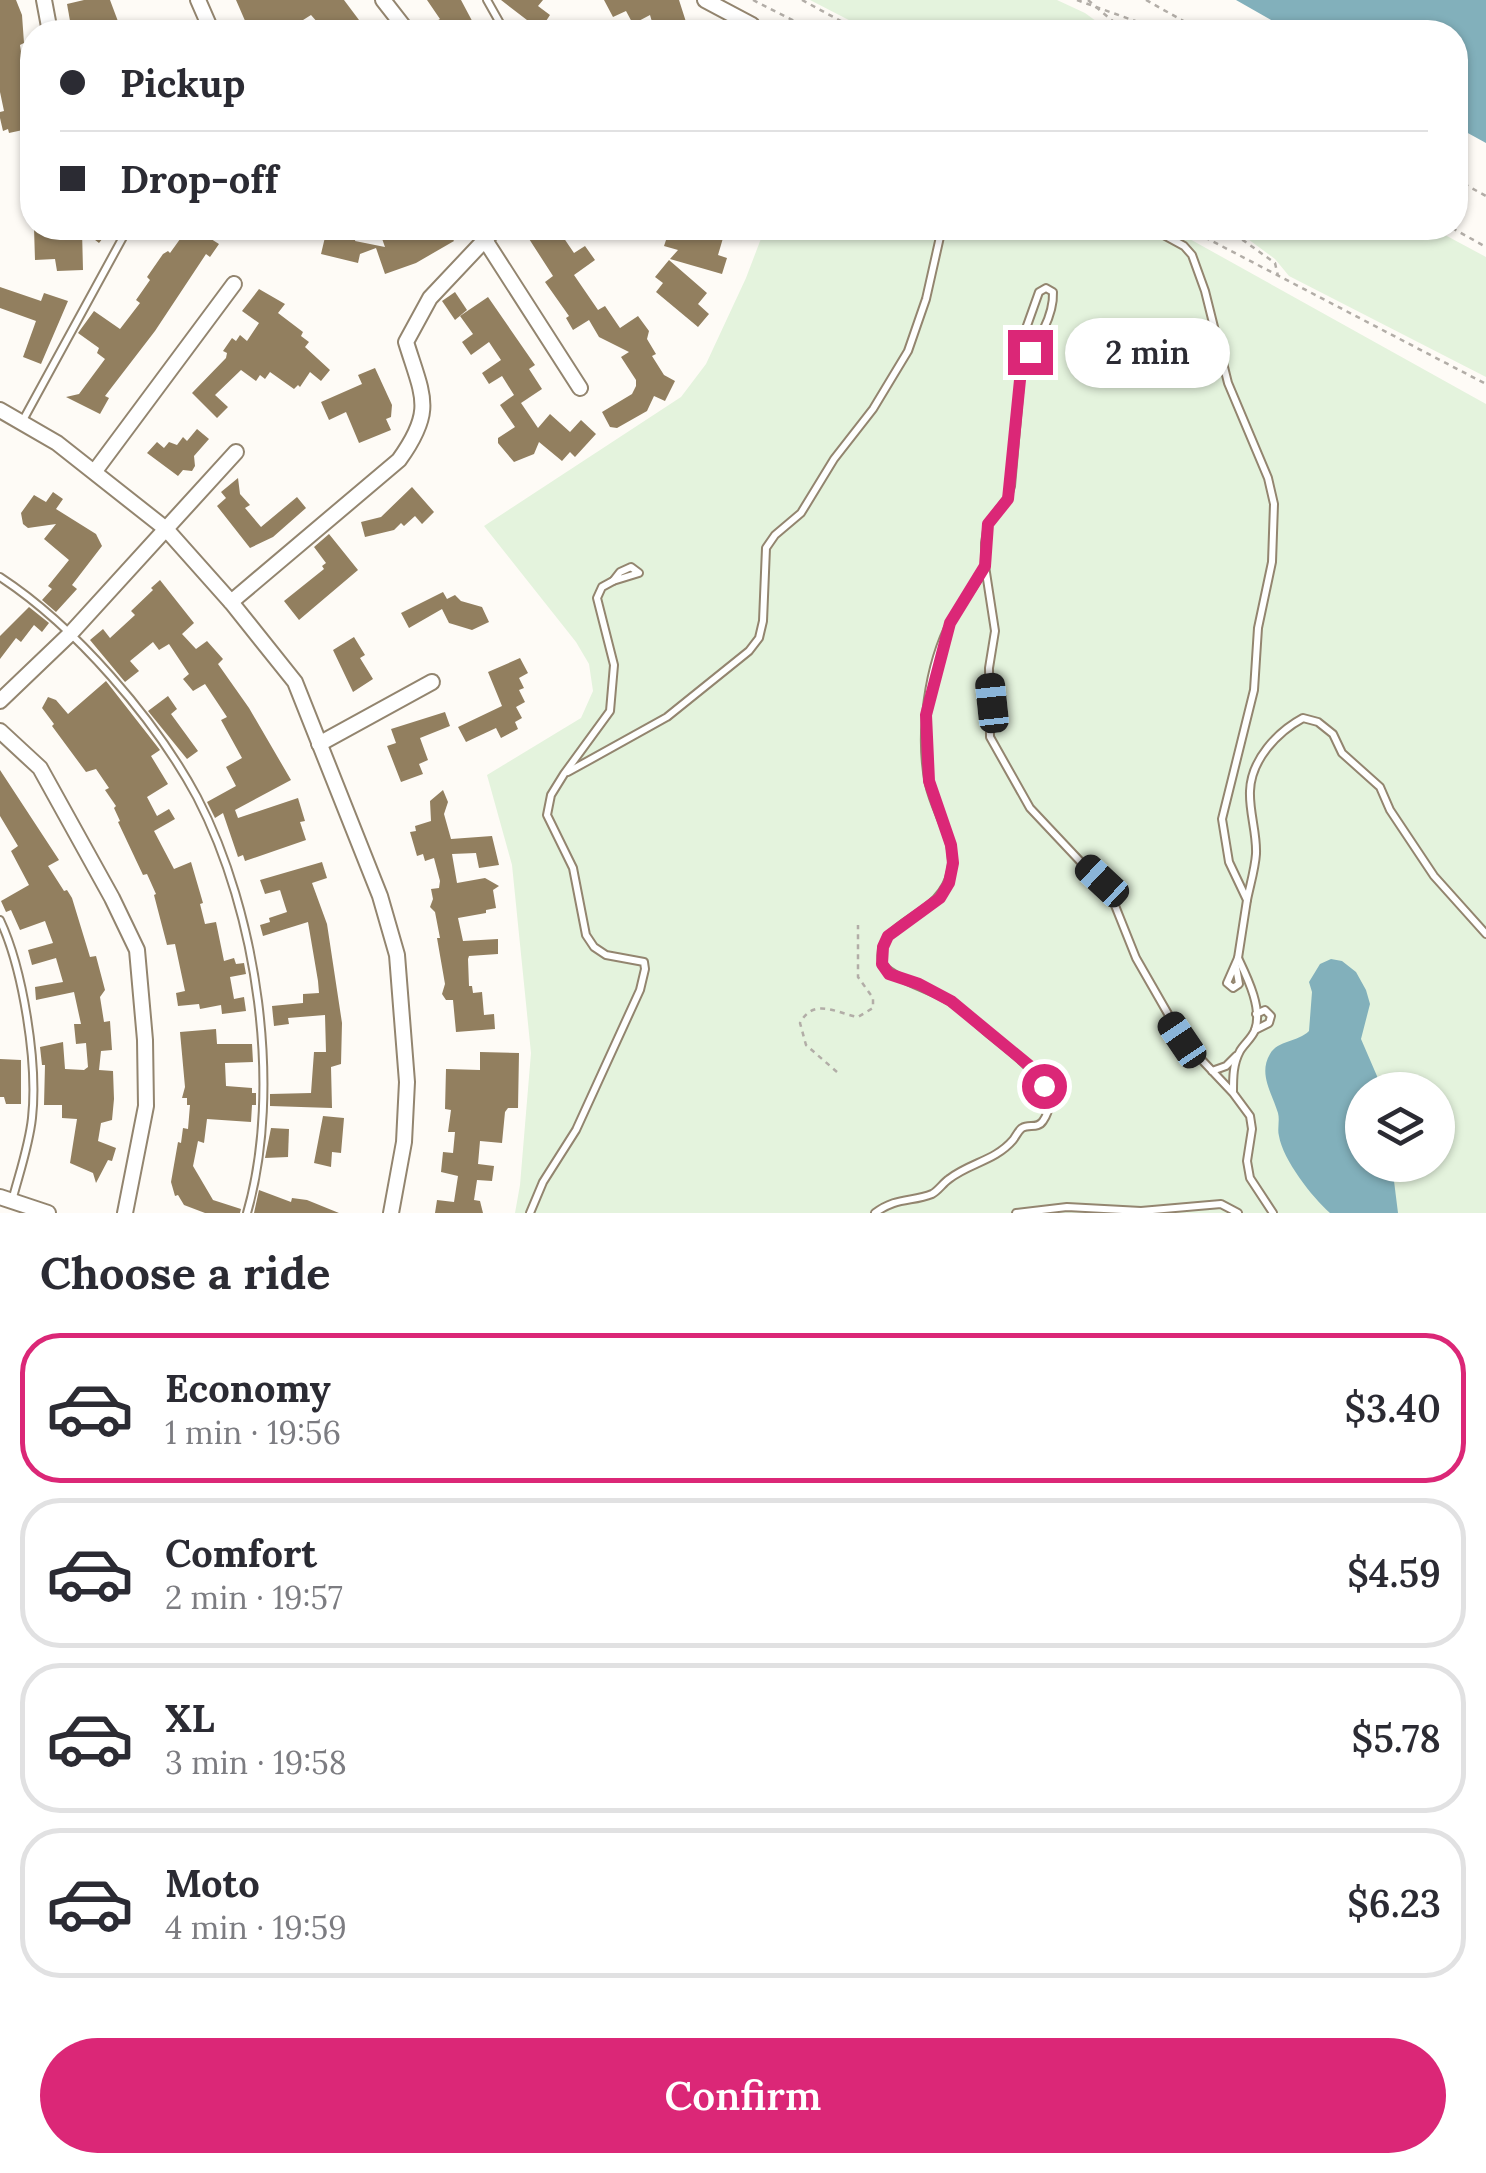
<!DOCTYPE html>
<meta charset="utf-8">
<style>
:root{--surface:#fff;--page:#f2f2f3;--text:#2b2b33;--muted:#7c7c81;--line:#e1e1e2;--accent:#db2777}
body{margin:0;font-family:Lora,serif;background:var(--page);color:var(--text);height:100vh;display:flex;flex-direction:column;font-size:38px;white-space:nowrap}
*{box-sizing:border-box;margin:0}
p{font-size:32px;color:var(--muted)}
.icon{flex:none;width:55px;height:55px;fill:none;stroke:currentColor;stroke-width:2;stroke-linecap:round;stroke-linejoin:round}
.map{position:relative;height:1213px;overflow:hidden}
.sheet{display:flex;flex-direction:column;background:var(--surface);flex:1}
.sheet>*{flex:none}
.hud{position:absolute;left:20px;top:20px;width:1448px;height:220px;border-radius:40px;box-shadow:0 2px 8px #0004;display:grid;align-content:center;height:220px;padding:0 40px;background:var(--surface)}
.tools{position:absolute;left:1345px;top:1072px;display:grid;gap:20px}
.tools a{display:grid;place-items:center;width:110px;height:110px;border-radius:50%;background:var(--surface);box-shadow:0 2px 8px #0004;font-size:50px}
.end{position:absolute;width:45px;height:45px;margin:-22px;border:12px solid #db2777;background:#fff;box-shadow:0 0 0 5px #fff}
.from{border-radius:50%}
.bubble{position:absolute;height:70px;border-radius:35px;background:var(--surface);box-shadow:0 2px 8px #0004;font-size:32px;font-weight:600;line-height:70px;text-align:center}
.car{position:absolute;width:30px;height:60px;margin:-30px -15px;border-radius:12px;box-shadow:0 0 8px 2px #0007;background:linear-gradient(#222 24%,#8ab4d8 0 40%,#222 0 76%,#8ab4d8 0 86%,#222 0)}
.hud b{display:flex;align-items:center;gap:35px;height:95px;font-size:38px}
.hud b+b{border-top:2px solid var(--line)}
.hud i{width:25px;height:25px;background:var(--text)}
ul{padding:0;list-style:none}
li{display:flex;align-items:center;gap:30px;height:150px;margin:0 20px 15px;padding:0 20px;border:5px solid var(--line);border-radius:40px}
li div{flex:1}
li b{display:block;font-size:38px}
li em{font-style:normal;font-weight:600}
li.on{border-color:var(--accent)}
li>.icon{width:90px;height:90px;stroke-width:1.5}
h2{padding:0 40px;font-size:45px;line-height:120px}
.action{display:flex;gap:20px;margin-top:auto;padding:20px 40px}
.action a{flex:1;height:115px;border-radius:60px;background:var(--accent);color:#fff;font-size:40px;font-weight:600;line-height:115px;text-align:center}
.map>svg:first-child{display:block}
.green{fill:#e4f3dd;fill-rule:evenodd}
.water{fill:#82b0bb}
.building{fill:#927f5f}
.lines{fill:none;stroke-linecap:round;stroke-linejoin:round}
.lane-casing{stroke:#93856f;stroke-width:10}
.street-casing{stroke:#93856f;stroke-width:18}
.path{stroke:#b2ada7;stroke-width:2.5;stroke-dasharray:5 5;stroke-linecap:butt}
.lane{stroke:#fff;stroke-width:6}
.street{stroke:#fff;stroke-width:14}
.route{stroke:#db2777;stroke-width:12}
</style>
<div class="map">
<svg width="1486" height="1213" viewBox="0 0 1486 1213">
<rect width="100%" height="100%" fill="#fefbf6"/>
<!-- green -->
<g class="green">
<polygon points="810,0 1057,0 1085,13 1111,32 872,32"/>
<path d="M765,228H1170L1486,404V1213H515L520,1185L531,1053L512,865L487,775L581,718L593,691L589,664L576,642L484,526L681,397L706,364L746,278ZM1362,1090H1438V1165H1362Z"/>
<polygon points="1233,228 1432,228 1486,257 1486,377 1289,276 1275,259"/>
</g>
<!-- water -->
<g class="water">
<polygon points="1236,0 1486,0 1486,143 1455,126 1455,32 1292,32"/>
<path d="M1331,959L1342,961L1356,972L1366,990L1370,1004L1361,1039L1383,1090H1362V1165H1392L1398,1213H1330C1312,1197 1283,1160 1279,1136C1277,1129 1280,1121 1278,1113C1272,1093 1258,1074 1270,1054C1278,1040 1298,1042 1309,1031L1312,992L1309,982L1320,964Z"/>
</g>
<!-- building -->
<g class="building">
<polygon points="0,0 16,0 22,15 24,43 20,45 26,87 32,86 32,128 9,133 8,129 3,131 0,118 0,112 4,111 0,92"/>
<polygon points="84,0 110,0 122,32 72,32 67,4"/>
<polygon points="236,0 344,0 368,32 326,32 311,15 284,32 227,32 246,23"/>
<polygon points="427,0 461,0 478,32 438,32 433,23 440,19"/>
<polygon points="501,0 543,0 538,6 550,15 540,30"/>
<polygon points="604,0 679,0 687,25 712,20 714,32 655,32 650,15 633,24 626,11 613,17"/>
<polygon points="34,228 111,228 99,243 82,230 83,270 57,271 55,259 35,260"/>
<polygon points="188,228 203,228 200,232 219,244 210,257 206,254 155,331 105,396 109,398 100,414 66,397 79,394 105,359 97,353 99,348 78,333 94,311 120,329 140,303 136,300 150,280 147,277 163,254 168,251 170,253"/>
<polygon points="337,228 358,228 355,241 385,247 380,233 395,228 437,228 439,232 446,228 454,241 416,263 385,274 376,248 360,254 358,263 321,254 326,233 335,235"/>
<polygon points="522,228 557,228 574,253 585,246 595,260 574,275 598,310 605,306 620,328 638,316 649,331 647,339 656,354 652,356 664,375 675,381 665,401 654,396 647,411 617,428 610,427 602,412 632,394 636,386 636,380 621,357 629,352 599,337 589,320 573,330 566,318 569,316 545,282 553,276"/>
<polygon points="670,228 726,228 718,255 727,258 722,274 670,259 678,250 664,246"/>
<polygon points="669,260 707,293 698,304 709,314 698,327 656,292 663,283 655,277"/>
<polygon points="0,287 41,301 44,293 68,301 41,364 23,357 36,321 0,308"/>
<polygon points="259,289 285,304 278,313 303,332 301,336 309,342 305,347 330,370 321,381 310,372 300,387 298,385 294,389 270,372 265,379 260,375 256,381 241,370 215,395 228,407 217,418 192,393 226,358 227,353 223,351 232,338 236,341 240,335 247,341 259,323 242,311"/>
<polygon points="455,292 467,310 455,320 442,301"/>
<polygon points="488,297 535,365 529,369 542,389 521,403 538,428 550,414 570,432 581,420 596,434 575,457 570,452 562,461 539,442 534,454 514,462 498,443 498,438 515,427 500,405 514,395 502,376 489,384 482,373 501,360 489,342 471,355 462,342 473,334 460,316"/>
<polygon points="375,368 392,405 391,417 386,419 391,430 359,443 346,412 329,420 321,402 362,384 358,375"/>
<polygon points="197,429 209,439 194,456 195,466 192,471 183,470 178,476 147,453 157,442 164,448 169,442 177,445 183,437 187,441"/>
<polygon points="238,478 240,494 250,505 245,508 261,527 297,497 306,508 273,537 250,548 217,506 226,498 221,492"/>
<polygon points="412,487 434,512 422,524 415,516 404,526 401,523 394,530 365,537 361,522 381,517"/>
<polygon points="53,492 63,499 56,509 96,534 102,546 72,585 77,589 56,612 42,600 52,589 48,586 69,560 44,539 56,524 28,528 23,524 21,513 34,495 46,502"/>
<polygon points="329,534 358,570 299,620 284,601 324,569 322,566 326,563 314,547"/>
<polygon points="160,580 194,623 182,634 196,649 207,641 223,659 218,664 249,708 291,780 235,810 238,818 298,798 305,821 300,822 306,840 245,861 243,855 238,857 223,813 215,818 207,802 236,786 226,767 242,758 221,720 227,717 205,684 193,691 183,679 189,674 169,644 159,650 153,642 130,661 139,671 125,682 90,640 103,629 110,638 135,615 131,611 153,590 151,588"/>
<polygon points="443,592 447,599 455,595 461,601 482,607 489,622 472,630 449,623 442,609 409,628 401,613"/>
<polygon points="29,607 49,623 42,632 34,625 21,642 16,638 0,659 0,636"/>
<polygon points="354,637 365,655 360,658 373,679 353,692 333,650"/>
<polygon points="520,658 528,673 519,678 524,688 519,690 525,702 516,707 522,718 515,722 518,729 501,738 496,728 466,742 458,727 502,706 488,672"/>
<polygon points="106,681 160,750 151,756 168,784 147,797 157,816 169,809 175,819 154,831 174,869 191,862 203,903 200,904 205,924 216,922 224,961 234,958 236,964 244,963 246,974 230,977 234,999 244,997 246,1011 222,1014 221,1005 200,1009 199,1004 178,1006 176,993 185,991 175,944 167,945 154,895 156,894 147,874 143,875 118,822 120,821 114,808 116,806 105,790 109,788 96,769 86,772 52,726 54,724 42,708 48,697 56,700 68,714"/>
<polygon points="168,696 177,709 171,714 198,751 187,759 148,711"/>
<polygon points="445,712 450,726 420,738 428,760 419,764 423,774 401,782 387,746 396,743 391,729"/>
<polygon points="0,770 59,860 48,866 64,891 67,890 72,898 90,957 96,956 105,990 100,997 104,1022 110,1021 112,1050 101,1051 99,1070 113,1071 114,1099 112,1120 101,1123 98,1141 116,1148 112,1161 108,1160 96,1183 93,1173 70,1163 77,1119 62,1118 62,1105 44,1105 45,1065 42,1065 40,1047 63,1042 65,1069 84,1070 88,1067 86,1043 76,1044 74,1024 81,1024 74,992 36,1000 35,987 63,982 56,958 32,965 28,950 53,943 45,921 20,930 11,910 6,912 1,901 29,885 11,851 18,846 0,816"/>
<polygon points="443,790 448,802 444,814 451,839 492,836 499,865 479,868 476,853 452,854 457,883 485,878 499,886 493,890 496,908 486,910 486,913 458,918 463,941 498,939 498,954 469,956 468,959 469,986 472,986 473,993 482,992 484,1015 494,1014 495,1029 456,1032 453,1000 446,1000 442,994 445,984 437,938 440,938 435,912 430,907 433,899 431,889 439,888 440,881 434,858 425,861 423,854 417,856 410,832 416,831 415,826 431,821 430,801"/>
<polygon points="322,862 327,878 312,883 327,924 342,1023 341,1064 331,1067 332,1108 270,1106 270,1094 311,1093 314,1052 326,1052 325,1015 288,1018 289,1024 274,1026 272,1006 303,1003 303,994 319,993 318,981 308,922 263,936 260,925 270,922 269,918 287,912 280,890 265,894 260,880"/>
<polygon points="216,1029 217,1044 252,1044 253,1062 225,1063 226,1086 252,1088 252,1093 256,1093 256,1105 252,1105 251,1122 207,1119 204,1143 198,1141 193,1166 213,1200 241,1209 240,1213 205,1213 184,1205 178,1195 175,1196 171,1182 178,1142 181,1143 183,1128 188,1129 190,1105 187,1105 187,1098 182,1098 185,1087 180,1032"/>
<polygon points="480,1052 519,1053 518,1108 508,1108 505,1112 502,1143 480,1141 478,1164 494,1166 492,1181 477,1180 474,1200 480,1201 483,1213 435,1213 437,1200 454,1202 458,1176 441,1172 443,1152 453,1153 455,1132 448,1132 451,1110 445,1109 446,1069 480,1070"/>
<polygon points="0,1059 21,1060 21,1104 6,1104 4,1097 0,1097"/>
<polygon points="323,1116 344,1118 341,1153 332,1152 331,1167 314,1163"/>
<polygon points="271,1128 289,1129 288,1157 265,1158"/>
<polygon points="259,1190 291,1202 292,1198 307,1200 339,1213 254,1213"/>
</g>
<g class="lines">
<defs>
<g id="lane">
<polyline points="487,0 505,32"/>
<polyline points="641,228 647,230"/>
<polyline points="1151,228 1184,246 1192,255 1205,291 1228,383 1268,478 1274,504 1272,562 1258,628 1254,690 1222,819 1229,862 1247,900 1238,958 1227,983 1233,988 1239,984 1236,967"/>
<path d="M1046,288L1053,292C1054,315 1038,344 1022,360L1024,334L1039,292Z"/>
<polyline points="1022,360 1011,486 1007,499 988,524 985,543 985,566 995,631 989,668 990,737 1030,808 1110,893 1136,958 1183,1040 1233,1093 1250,1116 1252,1129 1247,1161 1250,1178 1273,1213"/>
<polyline points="22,422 128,228"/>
<polygon points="631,567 639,573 613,581 620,572"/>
<path d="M0,577C75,626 155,719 197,797C257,912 283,1088 247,1213"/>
<polyline points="568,772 667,717 749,651 759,638 763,621 766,548 775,535 801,513 834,459 873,409 908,351 926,299 942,228"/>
<path d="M1247,900C1250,885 1255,869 1256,854C1257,833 1249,812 1250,791C1251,760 1277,732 1303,718L1318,722L1333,734L1342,753L1380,787L1390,810L1434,876L1486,934"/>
<path d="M0,920C23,969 38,1063 32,1118C29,1146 19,1174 12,1201"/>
<polyline points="1255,1030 1269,1023 1271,1016 1265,1010 1256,1014"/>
<polyline points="1212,1071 1226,1066 1236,1056"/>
<path d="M1233,1092C1233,1077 1233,1064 1240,1051C1244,1044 1252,1038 1255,1030C1263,1009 1247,977 1238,958"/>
<polyline points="530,1213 543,1182 576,1130 640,990 645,969 644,962 606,955 594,947 586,935 573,868 547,815 551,795 564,774 610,711 614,665 597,598 602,587 613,581"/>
<path d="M875,1213C896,1197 912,1202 932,1194C938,1191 943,1183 949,1179C969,1163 995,1161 1013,1140C1016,1136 1018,1131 1022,1128C1029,1124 1038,1129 1043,1121C1067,1088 1007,1049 987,1032C974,1021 961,1007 946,999C932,990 885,976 882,962C874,920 942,919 951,871C957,841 935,813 929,784C919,734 928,665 952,620C961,602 975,587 984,568"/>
<polyline points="1016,1213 1067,1207 1141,1211 1221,1204 1238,1213"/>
</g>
<g id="street">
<polyline points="44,0 50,32"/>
<polyline points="198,0 212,32"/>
<polyline points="383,0 408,32"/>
<polyline points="705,0 752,25"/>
<polyline points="485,240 580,388"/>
<polyline points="0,410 57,443 166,529 231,602 295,682 380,896 397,955 407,1082 404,1142 391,1213"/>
<polyline points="95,471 234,284"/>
<path d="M231,602L399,460C435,410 423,397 406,342L430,298L496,228"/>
<polyline points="0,701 71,633 236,452"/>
<polyline points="0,731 40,768 112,898 137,950 145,1040 146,1106 125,1213"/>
<polyline points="319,744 432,682"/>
<polyline points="0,1197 48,1213"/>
</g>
</defs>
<!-- lane casing -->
<use href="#lane" class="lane-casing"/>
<!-- street casing -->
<use href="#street" class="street-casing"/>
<!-- path -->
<g class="path">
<polyline points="753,0 816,32"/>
<polyline points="802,0 861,32"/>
<polyline points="1077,0 1096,7 1126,32"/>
<polyline points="1088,0 1096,7 1166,32"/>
<polyline points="1146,0 1203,32"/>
<polyline points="1455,179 1486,196"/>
<polyline points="1187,228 1486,384"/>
<polyline points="1226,228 1275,263 1278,276"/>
<polyline points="1452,228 1486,247"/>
<path d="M837,1072L806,1045L800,1023C814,997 836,1013 858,1017L873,1008V998L858,977V925"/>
</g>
<!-- lane -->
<use href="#lane" class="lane"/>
<!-- street -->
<use href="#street" class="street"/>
</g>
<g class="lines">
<!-- route -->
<polyline class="route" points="1030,352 1022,360 1008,499 988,524 985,566 950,623 926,715 929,781 951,845 953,863 949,883 940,898 888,936 883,947 882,964 889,974 919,984 951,1001 1031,1067 1044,1086"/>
</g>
</svg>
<div class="tools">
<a><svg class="icon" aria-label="layers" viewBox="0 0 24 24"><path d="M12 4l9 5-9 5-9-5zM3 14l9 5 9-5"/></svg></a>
</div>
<i class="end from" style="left:1044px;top:1086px"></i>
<i class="end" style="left:1030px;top:352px"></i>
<div class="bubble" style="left:1065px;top:318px;width:165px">2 min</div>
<i class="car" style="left:992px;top:703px;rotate:354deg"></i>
<i class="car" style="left:1102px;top:881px;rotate:313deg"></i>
<i class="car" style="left:1182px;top:1040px;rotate:326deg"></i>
<div class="hud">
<b><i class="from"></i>Pickup</b>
<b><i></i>Drop-off</b>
</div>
</div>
<section class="sheet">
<h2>Choose a ride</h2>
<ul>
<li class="on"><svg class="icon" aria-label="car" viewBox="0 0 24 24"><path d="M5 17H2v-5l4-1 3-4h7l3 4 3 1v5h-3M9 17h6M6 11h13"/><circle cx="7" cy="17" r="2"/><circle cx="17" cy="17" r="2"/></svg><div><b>Economy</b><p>1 min · 19:56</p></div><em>$3.40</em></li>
<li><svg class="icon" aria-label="car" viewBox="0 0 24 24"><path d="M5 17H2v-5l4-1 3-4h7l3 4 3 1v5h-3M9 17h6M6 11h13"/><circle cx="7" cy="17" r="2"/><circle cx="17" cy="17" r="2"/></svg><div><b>Comfort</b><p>2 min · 19:57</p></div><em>$4.59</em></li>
<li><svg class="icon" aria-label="car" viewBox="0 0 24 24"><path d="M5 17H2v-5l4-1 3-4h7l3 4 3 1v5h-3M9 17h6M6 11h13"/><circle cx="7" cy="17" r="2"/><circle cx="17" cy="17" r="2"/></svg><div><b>XL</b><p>3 min · 19:58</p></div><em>$5.78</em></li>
<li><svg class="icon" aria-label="car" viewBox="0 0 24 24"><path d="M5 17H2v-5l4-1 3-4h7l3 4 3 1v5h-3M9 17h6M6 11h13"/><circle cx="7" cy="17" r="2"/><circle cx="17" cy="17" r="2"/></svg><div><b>Moto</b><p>4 min · 19:59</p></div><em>$6.23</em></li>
</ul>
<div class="action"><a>Confirm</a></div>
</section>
